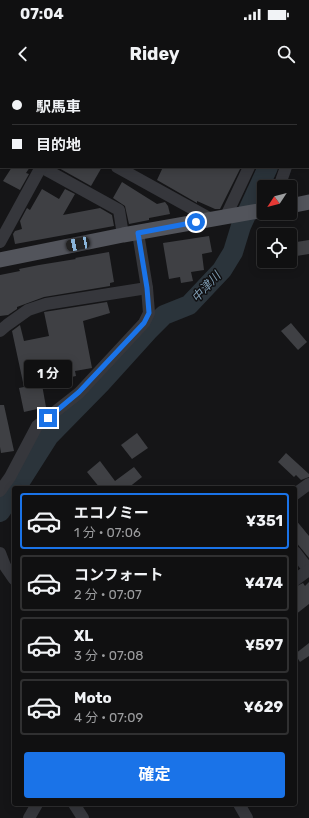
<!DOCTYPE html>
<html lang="ja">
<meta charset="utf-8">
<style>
:root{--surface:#101011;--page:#1e1e1f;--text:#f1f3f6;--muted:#9c9d9f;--line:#303031;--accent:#1a73e8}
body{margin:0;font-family:Rubik,"Noto Sans JP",sans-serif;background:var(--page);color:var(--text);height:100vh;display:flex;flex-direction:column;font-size:15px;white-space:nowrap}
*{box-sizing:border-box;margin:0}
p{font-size:13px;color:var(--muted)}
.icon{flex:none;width:22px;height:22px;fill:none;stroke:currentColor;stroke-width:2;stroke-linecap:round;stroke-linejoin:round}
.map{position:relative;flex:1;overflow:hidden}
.panel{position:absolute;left:12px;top:406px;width:285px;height:320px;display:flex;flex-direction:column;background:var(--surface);border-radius:4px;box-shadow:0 2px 10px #0003,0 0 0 1px var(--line)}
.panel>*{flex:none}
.banner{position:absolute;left:0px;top:0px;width:309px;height:88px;box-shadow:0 2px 10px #0003,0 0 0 1px var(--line);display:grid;align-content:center;height:88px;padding:0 12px;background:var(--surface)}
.needle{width:26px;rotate:234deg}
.fabs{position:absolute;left:257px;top:100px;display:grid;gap:8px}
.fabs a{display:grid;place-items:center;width:40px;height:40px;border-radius:4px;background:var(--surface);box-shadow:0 2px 10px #0003,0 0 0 1px var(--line);font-size:20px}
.end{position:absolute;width:18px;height:18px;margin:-9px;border:5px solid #1a73e8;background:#fff;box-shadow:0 0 0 2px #fff}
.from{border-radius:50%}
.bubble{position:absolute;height:28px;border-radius:4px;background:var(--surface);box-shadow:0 2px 10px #0003,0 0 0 1px var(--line);font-size:13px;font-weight:700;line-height:28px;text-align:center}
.car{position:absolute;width:12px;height:24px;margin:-12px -6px;border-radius:5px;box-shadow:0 0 3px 1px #0007;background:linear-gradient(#222 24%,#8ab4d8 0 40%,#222 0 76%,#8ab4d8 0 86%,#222 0)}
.banner b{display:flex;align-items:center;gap:14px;height:38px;font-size:15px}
.banner b+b{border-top:1px solid var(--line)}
.banner i{width:10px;height:10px;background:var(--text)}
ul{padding:7px 0 0;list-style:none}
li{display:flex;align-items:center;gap:12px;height:56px;margin:0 8px 6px;padding:0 4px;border:2px solid var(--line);border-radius:4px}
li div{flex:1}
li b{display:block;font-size:15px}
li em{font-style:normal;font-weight:700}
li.selected{border-color:var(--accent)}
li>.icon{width:36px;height:36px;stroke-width:1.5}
.action{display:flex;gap:8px;margin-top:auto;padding:8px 12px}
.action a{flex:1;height:46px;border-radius:4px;background:var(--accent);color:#fff;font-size:16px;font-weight:700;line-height:46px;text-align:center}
.status{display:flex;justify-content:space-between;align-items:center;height:28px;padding:0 20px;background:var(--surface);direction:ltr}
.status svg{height:11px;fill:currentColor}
header{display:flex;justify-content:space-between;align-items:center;height:52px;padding:0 12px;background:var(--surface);font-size:18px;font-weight:700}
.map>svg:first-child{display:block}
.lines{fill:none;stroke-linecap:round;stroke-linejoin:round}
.river{stroke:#2b343b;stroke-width:20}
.building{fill:#3f4044}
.minor{stroke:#36373c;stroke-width:12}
.major{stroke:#52545b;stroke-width:15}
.route{stroke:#1a73e8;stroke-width:5}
.labels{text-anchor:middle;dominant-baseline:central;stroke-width:3;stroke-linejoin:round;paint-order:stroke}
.water-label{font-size:12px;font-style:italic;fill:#7e9cb2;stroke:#101012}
</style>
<div class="status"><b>07:04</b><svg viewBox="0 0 49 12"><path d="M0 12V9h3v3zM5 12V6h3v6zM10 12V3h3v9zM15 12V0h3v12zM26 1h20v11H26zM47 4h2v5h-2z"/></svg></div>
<header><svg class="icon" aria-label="back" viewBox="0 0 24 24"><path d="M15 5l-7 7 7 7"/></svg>Ridey<svg class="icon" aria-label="search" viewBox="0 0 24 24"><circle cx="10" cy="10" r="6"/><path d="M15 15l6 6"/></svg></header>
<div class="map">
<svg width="309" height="738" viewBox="0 0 309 738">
<rect width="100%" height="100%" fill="#151517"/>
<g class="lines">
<!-- river -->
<g class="river">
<polyline points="308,13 309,11"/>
<polyline points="16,408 49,356 100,304 148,251 164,235 189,225 222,190 233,172 241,146 268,87"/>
<polyline points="0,432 14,411"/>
</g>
</g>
<!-- building -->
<g class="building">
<polygon points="12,87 30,87 26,93 29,94 20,110 3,101"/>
<polygon points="57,87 102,87 91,106"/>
<polygon points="163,87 241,87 220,129 215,129 197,121 197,123 157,100"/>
<polygon points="122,102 157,124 165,122 168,126 170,134 149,138 149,140 129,144 125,126 113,118"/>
<polygon points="42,109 59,119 65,109 75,114 63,135 100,128 112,135 114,146 15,164 13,154 15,151 22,149 20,141 27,128 30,130"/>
<polygon points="209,156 212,172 202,174 204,190 191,192 193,201 181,203 180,197 169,199 163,163"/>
<polygon points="309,160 309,174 290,177 290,163"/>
<polygon points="109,172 114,202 110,203 110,206 44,217 17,227 17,229 8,235 0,236 0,195 20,191 19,189 39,185 76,179 75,178"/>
<polygon points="107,222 110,233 83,241 92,288 75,291 76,296 67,298 65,291 49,294 50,297 41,299 46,327 24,332 19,308 24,307 12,251 20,245 24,261 49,256 44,232"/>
<polygon points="291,243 307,262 298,270 281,251"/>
<polygon points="0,325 4,325 14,371 1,373 0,367"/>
<polygon points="137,353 148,368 132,379 121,365"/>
<polygon points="286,373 309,394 309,397 301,400 296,395 294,397 278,382"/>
<polygon points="100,381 115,401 134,387 142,397 128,408 100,408 87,392"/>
<polygon points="295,439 309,456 309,478 295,461"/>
<polygon points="309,502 309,524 295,535 295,507 303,503 305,506"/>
<polygon points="309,563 309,576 300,582 295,574"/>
</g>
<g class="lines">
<!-- minor -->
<g class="minor">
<polyline points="90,0 92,1"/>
<polyline points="269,0 271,1"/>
<polyline points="190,1 190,0"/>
<polyline points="295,1 296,0"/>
<polyline points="0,25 1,26"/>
<polyline points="308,41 309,39"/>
<polyline points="41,87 119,130 123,155"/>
<polyline points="117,87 211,139"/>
<polyline points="279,107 286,87"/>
<polyline points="226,136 249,87"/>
<polyline points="0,162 41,87"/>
<polyline points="0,251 7,245 28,230 46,224 147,208"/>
<polyline points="0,411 10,397 37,346 79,313 144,243 149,233 147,208 138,153"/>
<polyline points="295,414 309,404"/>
<polyline points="295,472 309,490"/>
<polyline points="0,473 5,486 14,499"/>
<polyline points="295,500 309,490"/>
<polyline points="74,724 83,738"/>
<polyline points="239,724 247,738"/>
<polyline points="29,738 37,724"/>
</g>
<!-- major -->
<g class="major">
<polyline points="290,126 309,122"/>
<polyline points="0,180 123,155 264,130"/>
</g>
</g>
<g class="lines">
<!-- route -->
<polyline class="route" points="48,338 79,312 144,243 149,233 147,208 138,153 196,142"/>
</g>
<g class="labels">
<!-- water labels -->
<g class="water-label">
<text transform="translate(206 207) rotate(-47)">中津川</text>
</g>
</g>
</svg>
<div class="fabs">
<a><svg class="needle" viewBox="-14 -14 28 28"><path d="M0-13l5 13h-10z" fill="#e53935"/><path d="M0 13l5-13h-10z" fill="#9c9d9f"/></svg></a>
<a><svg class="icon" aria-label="locate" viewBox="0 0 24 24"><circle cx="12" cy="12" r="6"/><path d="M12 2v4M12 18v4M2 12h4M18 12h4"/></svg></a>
</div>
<i class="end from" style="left:196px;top:142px"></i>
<i class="end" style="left:48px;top:338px"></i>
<div class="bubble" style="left:24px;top:280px;width:48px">1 分</div>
<i class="car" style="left:78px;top:164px;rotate:259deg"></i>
<div class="banner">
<b><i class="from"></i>駅馬車</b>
<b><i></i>目的地</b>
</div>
<section class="panel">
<ul>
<li class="selected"><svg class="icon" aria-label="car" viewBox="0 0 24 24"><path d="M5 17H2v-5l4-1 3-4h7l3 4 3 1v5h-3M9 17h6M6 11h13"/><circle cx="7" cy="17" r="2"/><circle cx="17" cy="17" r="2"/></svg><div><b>エコノミー</b><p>1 分 · 07:06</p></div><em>¥351</em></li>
<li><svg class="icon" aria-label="car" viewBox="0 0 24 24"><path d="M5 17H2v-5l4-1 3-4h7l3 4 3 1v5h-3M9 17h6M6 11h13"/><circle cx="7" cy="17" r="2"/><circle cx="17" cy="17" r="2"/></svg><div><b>コンフォート</b><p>2 分 · 07:07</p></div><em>¥474</em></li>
<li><svg class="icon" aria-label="car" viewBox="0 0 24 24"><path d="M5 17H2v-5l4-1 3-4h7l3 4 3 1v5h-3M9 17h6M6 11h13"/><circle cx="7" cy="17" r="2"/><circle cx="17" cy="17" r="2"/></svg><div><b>XL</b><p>3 分 · 07:08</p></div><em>¥597</em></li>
<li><svg class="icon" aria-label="car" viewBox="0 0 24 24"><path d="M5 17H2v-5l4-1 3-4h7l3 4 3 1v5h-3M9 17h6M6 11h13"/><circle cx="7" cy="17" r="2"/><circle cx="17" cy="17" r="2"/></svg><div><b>Moto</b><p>4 分 · 07:09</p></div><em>¥629</em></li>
</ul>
<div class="action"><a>確定</a></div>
</section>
</div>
